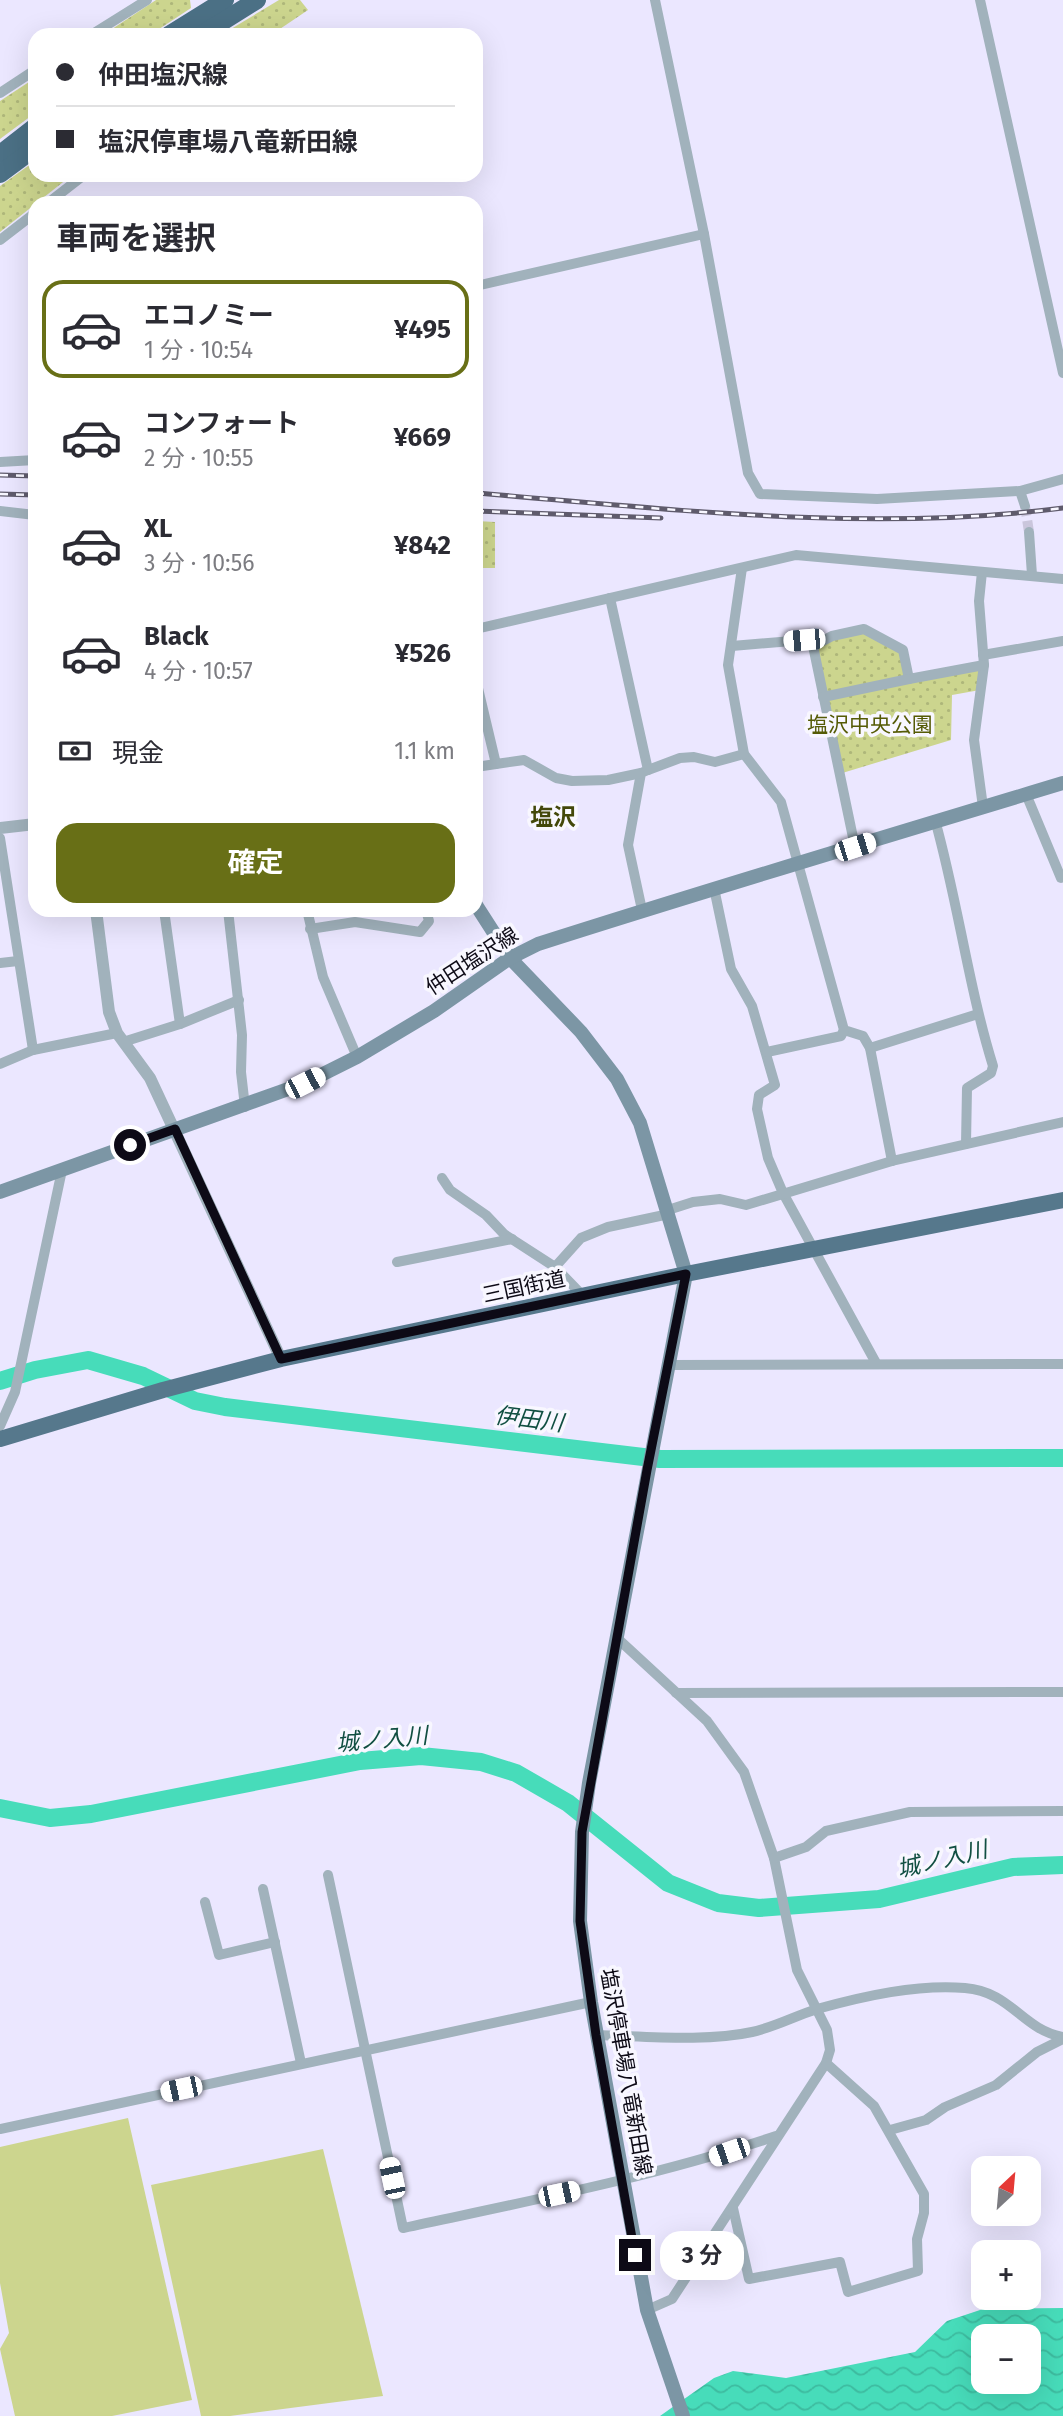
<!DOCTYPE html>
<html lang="ja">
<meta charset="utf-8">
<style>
:root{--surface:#fff;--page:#f2f2f3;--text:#2b2b33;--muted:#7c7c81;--line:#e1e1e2;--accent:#686f16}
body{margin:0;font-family:"Fira Sans","Noto Sans JP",sans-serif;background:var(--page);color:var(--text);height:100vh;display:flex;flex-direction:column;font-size:26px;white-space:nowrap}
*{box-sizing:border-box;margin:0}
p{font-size:23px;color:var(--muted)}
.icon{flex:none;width:38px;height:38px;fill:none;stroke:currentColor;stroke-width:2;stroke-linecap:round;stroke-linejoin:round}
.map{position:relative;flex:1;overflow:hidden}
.details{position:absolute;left:28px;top:196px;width:455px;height:721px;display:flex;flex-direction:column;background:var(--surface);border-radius:21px;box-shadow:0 7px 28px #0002}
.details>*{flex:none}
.hud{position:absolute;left:28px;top:28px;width:455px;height:154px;border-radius:21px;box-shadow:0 7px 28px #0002;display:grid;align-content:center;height:154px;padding:0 28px;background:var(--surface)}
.needle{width:46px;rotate:26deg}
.buttons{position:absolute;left:971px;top:2156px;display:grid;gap:14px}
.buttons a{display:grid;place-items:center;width:70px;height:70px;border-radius:14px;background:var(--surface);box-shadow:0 7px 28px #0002;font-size:35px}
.end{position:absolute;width:32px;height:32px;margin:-16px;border:9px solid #0d0a16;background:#fff;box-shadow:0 0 0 4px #fff}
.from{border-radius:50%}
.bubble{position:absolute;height:49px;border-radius:21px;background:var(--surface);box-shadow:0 7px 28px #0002;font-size:23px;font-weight:700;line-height:49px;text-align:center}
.car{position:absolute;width:21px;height:42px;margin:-21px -10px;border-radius:9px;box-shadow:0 0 5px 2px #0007;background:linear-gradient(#fff 24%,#345 0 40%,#fff 0 76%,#345 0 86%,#fff 0)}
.hud b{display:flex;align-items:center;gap:24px;height:66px;font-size:26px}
.hud b+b{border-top:2px solid var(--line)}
.hud i{width:18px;height:18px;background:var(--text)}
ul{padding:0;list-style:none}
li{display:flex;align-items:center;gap:21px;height:98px;margin:0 14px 10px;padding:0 14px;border:4px solid transparent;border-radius:21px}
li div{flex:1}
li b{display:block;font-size:26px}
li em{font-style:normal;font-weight:700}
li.current{border-color:var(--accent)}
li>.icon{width:63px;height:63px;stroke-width:1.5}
h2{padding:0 28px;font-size:32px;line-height:84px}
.pay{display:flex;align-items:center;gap:18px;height:77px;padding:0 28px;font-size:26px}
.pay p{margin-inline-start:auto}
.action{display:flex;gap:14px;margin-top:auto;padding:14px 28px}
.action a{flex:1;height:80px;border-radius:21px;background:var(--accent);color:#fff;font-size:28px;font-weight:700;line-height:80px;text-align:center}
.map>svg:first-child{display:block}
.green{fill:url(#green-dots)}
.pitch{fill:#ccd58e}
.water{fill:url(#water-waves);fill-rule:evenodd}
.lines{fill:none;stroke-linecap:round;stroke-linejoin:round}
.river{stroke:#47dcba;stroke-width:18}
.minor-tunnel{stroke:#cac6dc;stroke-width:10;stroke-dasharray:10 5;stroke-linecap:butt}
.minor{stroke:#a1b2bc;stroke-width:10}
.tertiary{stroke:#a1b2bc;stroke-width:12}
.secondary{stroke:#7c96a5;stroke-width:14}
.trunk{stroke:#56788c;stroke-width:16}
.motorway{stroke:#4b7085;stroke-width:18}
.rail-casing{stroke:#5f5b6c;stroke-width:5}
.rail{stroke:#f8f7ff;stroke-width:2.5;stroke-dasharray:8;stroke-linecap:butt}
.route{stroke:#0d0a16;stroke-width:9}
.labels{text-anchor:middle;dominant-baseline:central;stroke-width:7;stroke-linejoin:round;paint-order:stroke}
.park-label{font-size:21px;fill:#555b06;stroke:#f8f7ff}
.street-label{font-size:21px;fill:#0d0a16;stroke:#f8f7ff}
.neighbourhood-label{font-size:23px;font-weight:bold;fill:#43480a;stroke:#f8f7ff}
.water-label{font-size:23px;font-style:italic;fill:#114f42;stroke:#f8f7ff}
</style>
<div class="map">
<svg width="1063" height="2416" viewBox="0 0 1063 2416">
<defs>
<pattern id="green-dots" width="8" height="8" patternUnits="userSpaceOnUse" patternTransform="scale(1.75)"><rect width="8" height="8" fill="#ccd58e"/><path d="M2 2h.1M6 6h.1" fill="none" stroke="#aeb67a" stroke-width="1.8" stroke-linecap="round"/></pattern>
<pattern id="water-waves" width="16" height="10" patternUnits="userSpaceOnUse" patternTransform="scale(1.75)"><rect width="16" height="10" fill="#47dcba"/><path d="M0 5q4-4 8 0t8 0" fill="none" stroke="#3dbb9f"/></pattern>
</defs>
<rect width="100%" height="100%" fill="#ebe7ff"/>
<!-- green -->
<g class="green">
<polygon points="156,0 190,0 191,8 150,35 103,35"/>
<polygon points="279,0 300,0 308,10 271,35 221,35"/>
<polygon points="32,80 35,80 35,113 0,139 0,101"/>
<polygon points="35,161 35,175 72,175 0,232 0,186"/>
<polygon points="476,521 495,522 495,568 476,568"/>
<polygon points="864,629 903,650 909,679 984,665 980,690 952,695 951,740 839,774 813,646"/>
</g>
<!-- pitch -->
<g class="pitch">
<polygon points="128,2118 192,2400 112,2416 15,2416 0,2349 9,2333 0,2283 0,2147"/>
<polygon points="323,2149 383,2396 230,2416 201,2416 151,2185"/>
</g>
<!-- water -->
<path class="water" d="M1063,2308V2416H660L714,2378L733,2371L786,2378L915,2352L947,2321L983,2309ZM984,2336H1029V2382H984Z"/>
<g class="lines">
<!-- river -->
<g class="river">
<polyline points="0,1381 35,1370 88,1360 143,1376 195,1401 225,1407 660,1459 1063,1458"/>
<polyline points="0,1808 50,1818 91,1814 360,1761 421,1756 481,1762 516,1773 568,1803 668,1883 718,1903 759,1908 879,1899 1013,1867 1063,1865"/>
</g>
<!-- minor-tunnel -->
<polyline class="minor-tunnel" points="1025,506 1029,532"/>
<!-- minor -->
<g class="minor">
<polyline points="655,0 704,234 748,473 760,494 877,499 1020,491 1063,479"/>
<polyline points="980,0 1063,373"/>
<polyline points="91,35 147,0"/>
<polyline points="0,93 35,70"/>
<polyline points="48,203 84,175"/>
<polyline points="0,240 35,213"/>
<polyline points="476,286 704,234"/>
<polyline points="0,462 35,460"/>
<polyline points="1020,491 1025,506"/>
<polyline points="0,511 35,515"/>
<polyline points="1029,532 1032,575"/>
<polyline points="742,568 728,665 744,754 781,802 844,1030 863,1036 870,1048 892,1161"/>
<polyline points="982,572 979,601 984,665 974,740 983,807"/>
<polyline points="610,598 648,770 641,773 628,845 642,910"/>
<polyline points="476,629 796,555 1063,579"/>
<polyline points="732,646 804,640 813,646 855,847"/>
<polyline points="813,646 832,636 864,629 903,650 909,679 984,665"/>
<polyline points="983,655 1063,641"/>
<polyline points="476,680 496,764 524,760 556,778 572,781 608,780 641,773"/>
<polyline points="823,697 909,679"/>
<polyline points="476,767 496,764"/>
<polyline points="648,770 680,758 694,757 715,762 744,754"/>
<polyline points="1026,794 1061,878"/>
<path d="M935,820C958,902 968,985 993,1066L991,1073L967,1088L966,1144"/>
<polyline points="0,838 33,1050"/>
<polyline points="714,888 731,969 752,1006 775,1085 759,1095 757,1109 768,1158 783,1193 876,1363"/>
<polyline points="164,910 180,1024"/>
<polyline points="228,910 242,1035 241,1072 245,1107"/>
<polyline points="307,910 323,977 357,1057"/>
<polyline points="310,929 355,922 420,932 429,921 426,910"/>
<polyline points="0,963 18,961"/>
<polyline points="123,1042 180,1024 239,1000"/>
<polyline points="870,1048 978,1014"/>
<polyline points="767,1052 841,1036 844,1030"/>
<polyline points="0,1064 33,1050 117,1033"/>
<polyline points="442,1178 450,1190 486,1215 504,1234 555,1267 583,1296"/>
<polyline points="668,1210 693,1202 720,1199 746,1205 892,1161 1063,1122"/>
<polyline points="397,1262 512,1239"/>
<polyline points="555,1267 581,1238 608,1227 669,1214"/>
<polyline points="670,1365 1063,1364"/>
<polyline points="0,1426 15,1392 62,1170"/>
<polyline points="617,1638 707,1721 744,1772 774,1858 797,1970 827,2030 830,2050 826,2063 672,2299 647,2310"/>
<polyline points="676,1693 1063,1692"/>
<polyline points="774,1858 806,1847 826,1831 910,1812 1063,1811"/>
<path d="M328,1875L403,2228C528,2201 654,2177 776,2136"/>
<polyline points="263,1889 301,2063"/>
<polyline points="205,1902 219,1955 275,1942"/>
<path d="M596,2035C643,2036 707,2042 752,2032C775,2027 795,2016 817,2009C864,1996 917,1984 965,1988C1012,1992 1021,2029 1063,2037"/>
<polyline points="0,2129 591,2002"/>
<polyline points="890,2130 926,2120 945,2107 996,2085 1037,2052 1063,2039"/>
<polyline points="733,2208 749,2279 840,2262 848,2292 918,2271 917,2239 924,2213 924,2194 874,2106 826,2063"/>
</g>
<!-- tertiary -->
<g class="tertiary">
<polyline points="0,828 35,824"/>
<polyline points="96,910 109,1012 117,1033 150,1078 281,1359"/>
</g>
<!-- secondary -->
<g class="secondary">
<polyline points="476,905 510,958 581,1032 617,1079 640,1123 686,1274 589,1783 582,1832 580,1921 591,2002 647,2310 683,2416"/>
<path d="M0,1192L305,1083L357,1057L434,1011L510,958L538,944C713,888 888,836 1063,783"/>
</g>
<!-- trunk -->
<polyline class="trunk" points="0,1439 163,1390 281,1359 686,1274 1063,1200"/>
<!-- motorway -->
<g class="motorway">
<polyline points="169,35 225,0"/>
<polyline points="201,35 257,0"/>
<polyline points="0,154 35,127"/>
<polyline points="0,174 35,148"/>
</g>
<defs>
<g id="rail">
<polyline points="0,475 35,476"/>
<path d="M476,493C670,509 868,533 1063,508"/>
<polyline points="0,494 35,495"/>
<polyline points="476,511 661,518"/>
</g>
</defs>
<!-- rail casing -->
<use href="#rail" class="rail-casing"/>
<!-- rail -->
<use href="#rail" class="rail"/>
</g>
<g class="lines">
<!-- route -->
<polyline class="route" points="130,1145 175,1129 281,1359 686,1274 647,1470 582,1832 580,1921 596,2035 635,2255"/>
</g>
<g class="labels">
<!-- park labels -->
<g class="park-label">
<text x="870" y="725">塩沢中央公園</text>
</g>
<!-- street labels -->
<g class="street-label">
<text transform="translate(472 961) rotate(-33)">仲田塩沢線</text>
<text transform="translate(524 1287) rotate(-12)">三国街道</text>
<text transform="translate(626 2072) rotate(80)">塩沢停車場八竜新田線</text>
</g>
<!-- neighbourhood labels -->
<g class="neighbourhood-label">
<text x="553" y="817">塩沢</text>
</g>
<!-- water labels -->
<g class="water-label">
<text transform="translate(529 1419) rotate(7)">伊田川</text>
<text transform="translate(382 1739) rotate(-5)">城ノ入川</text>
<text transform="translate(942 1859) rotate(-13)">城ノ入川</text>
</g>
</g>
</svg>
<div class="buttons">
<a><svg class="needle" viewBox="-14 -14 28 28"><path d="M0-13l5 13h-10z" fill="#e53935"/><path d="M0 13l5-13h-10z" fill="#7c7c81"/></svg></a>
<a>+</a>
<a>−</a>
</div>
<i class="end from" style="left:130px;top:1145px"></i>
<i class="end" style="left:635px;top:2255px"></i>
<div class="bubble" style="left:660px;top:2231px;width:84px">3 分</div>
<i class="car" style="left:804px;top:640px;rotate:265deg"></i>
<i class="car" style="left:855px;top:847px;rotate:72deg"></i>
<i class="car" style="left:305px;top:1083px;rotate:63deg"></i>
<i class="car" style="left:181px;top:2089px;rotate:258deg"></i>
<i class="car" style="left:729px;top:2152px;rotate:251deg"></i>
<i class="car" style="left:392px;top:2178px;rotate:348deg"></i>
<i class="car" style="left:559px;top:2194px;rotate:78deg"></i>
<div class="hud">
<b><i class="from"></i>仲田塩沢線</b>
<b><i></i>塩沢停車場八竜新田線</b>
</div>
<section class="details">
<h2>車両を選択</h2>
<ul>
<li class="current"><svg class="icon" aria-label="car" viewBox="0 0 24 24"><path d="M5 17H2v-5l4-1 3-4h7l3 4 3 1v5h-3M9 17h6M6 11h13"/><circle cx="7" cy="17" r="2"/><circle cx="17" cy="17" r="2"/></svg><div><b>エコノミー</b><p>1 分 · 10:54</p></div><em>¥495</em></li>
<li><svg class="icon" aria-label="car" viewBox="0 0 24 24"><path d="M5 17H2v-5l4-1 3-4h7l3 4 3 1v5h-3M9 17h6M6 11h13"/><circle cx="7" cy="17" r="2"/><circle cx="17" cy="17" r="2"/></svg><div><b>コンフォート</b><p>2 分 · 10:55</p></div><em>¥669</em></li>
<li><svg class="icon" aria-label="car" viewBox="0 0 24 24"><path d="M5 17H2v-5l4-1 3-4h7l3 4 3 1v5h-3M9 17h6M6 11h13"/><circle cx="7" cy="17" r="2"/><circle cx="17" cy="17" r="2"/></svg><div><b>XL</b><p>3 分 · 10:56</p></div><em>¥842</em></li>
<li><svg class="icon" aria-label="car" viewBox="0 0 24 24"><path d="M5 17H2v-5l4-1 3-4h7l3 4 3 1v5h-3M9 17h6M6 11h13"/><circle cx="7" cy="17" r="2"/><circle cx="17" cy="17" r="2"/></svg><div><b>Black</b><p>4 分 · 10:57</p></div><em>¥526</em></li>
</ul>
<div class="pay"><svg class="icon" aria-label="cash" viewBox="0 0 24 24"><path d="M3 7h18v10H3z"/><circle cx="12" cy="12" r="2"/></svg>現金<p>1.1 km</p></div>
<div class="action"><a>確定</a></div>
</section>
</div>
